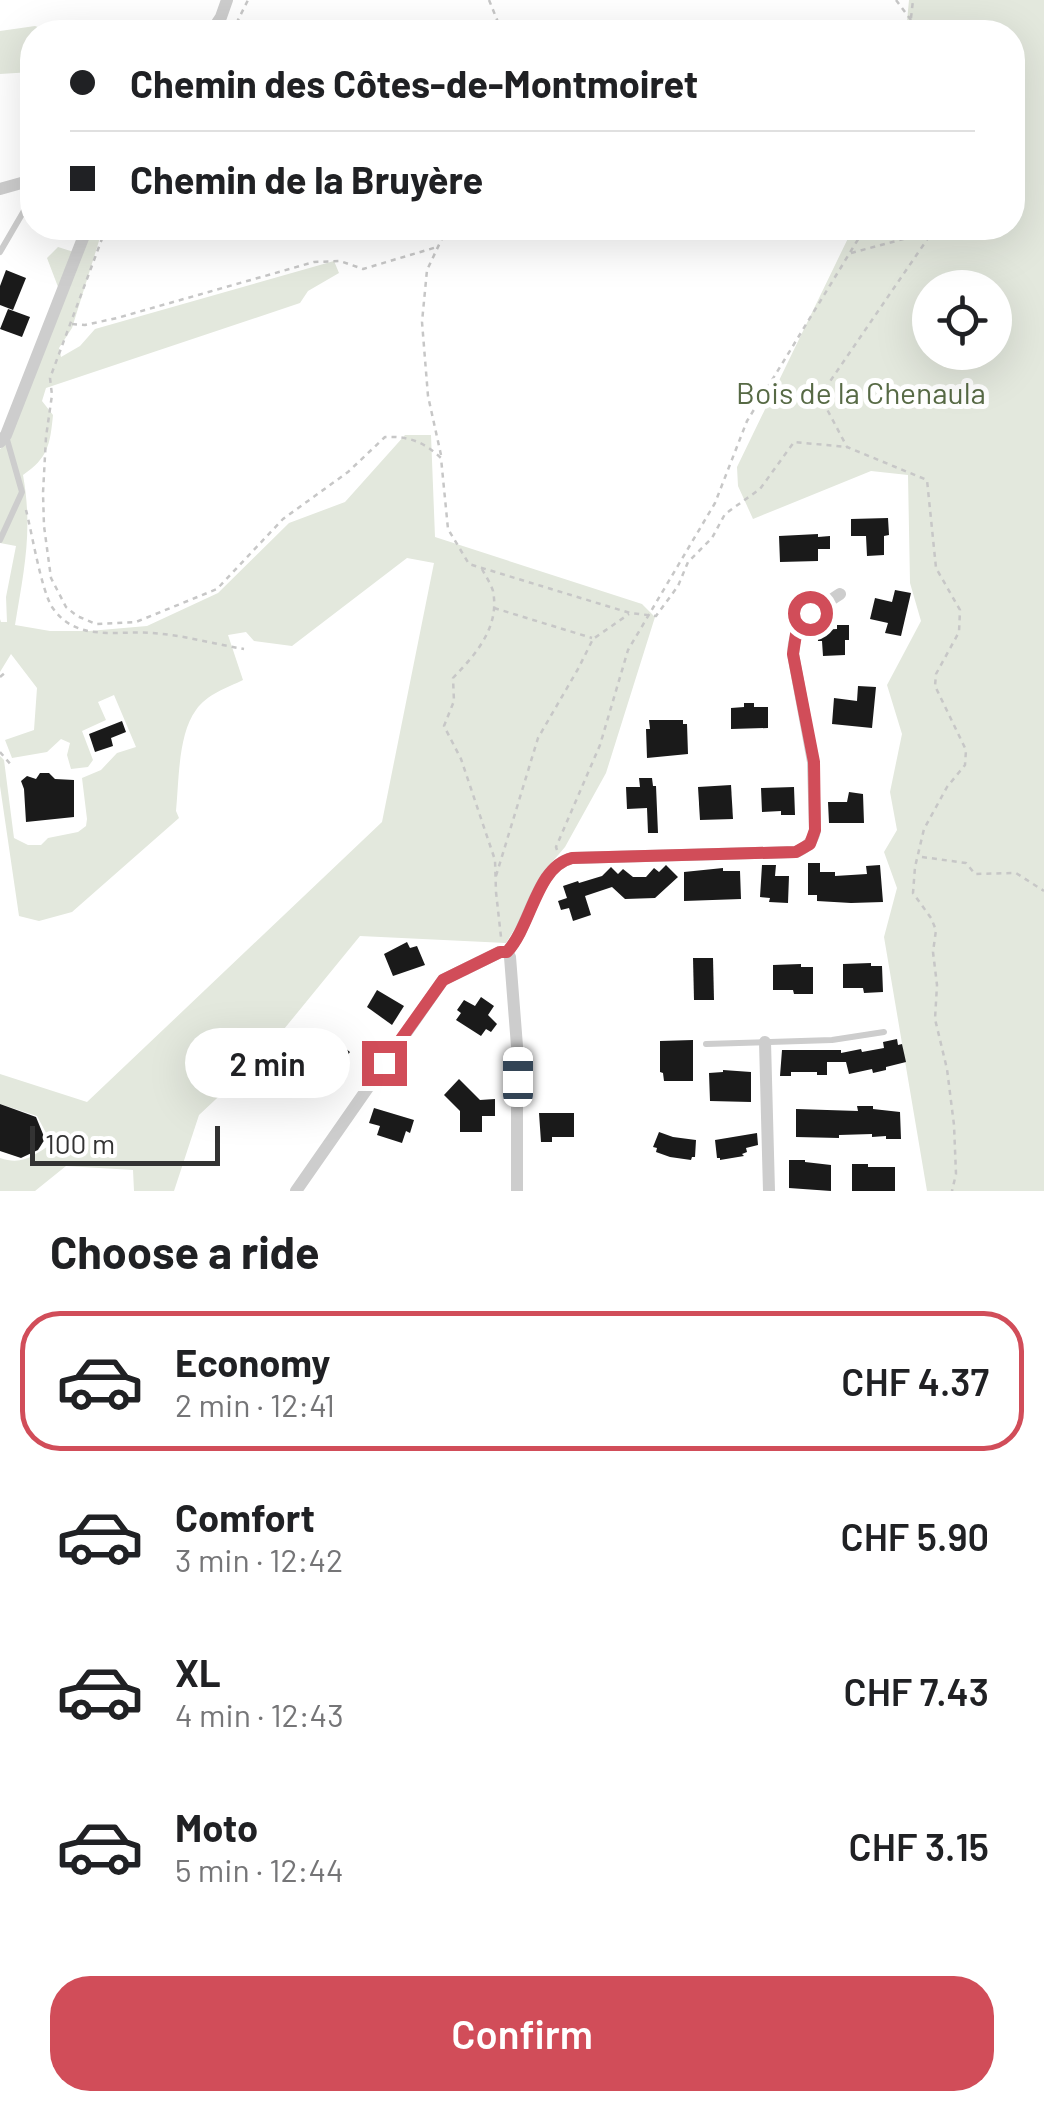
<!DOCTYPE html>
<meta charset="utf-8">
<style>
:root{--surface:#fff;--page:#f2f2f2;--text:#202124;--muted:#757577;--line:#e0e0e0;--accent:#d14d59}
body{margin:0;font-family:Barlow,sans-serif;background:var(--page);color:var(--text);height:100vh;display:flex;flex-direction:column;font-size:38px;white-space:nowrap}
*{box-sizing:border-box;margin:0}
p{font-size:32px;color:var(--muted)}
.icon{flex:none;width:55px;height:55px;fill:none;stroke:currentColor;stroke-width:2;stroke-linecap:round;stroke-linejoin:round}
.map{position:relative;height:1191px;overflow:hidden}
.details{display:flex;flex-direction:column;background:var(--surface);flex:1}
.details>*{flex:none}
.hud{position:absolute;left:20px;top:20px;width:1005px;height:220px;border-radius:40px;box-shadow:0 10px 40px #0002;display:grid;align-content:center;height:220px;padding:0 50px;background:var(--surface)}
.buttons{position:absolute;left:912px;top:270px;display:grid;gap:20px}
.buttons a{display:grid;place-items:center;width:100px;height:100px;border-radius:50%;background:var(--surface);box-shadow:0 10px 40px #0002;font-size:50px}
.scale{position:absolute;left:30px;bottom:25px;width:190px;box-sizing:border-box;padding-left:10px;border:5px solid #333;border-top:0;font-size:28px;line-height:35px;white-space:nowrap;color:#333;-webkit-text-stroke:8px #fff;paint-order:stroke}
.end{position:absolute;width:45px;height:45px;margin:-22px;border:12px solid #d14d59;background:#fff;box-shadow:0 0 0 5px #fff}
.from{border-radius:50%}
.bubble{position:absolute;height:70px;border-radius:35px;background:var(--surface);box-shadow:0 10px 40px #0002;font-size:32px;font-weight:600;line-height:70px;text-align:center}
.car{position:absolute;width:30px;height:60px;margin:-30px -15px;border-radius:12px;box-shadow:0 0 8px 2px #0007;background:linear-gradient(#fff 24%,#345 0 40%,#fff 0 76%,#345 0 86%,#fff 0)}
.hud b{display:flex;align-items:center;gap:35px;height:95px;font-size:38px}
.hud b+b{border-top:2px solid var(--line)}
.hud i{width:25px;height:25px;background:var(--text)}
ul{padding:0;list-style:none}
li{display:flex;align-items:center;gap:30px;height:140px;margin:0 20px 15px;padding:0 30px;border:5px solid transparent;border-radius:40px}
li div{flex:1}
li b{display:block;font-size:38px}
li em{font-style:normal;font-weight:600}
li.current{border-color:var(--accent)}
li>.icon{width:90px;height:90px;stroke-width:1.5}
h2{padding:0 50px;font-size:45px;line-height:120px}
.action{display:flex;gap:20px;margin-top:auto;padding:20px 50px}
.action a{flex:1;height:115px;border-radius:40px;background:var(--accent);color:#fff;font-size:40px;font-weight:600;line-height:115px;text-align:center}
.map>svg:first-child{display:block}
.green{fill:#e3e8dd;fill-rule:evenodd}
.building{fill:#1a1a1a}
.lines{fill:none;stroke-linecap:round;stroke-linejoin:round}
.path{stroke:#c7c7c7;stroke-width:2.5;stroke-dasharray:5 5;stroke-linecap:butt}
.lane{stroke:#cdcdcd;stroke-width:6}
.street{stroke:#cdcdcd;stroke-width:12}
.route{stroke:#d14d59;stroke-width:12}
.labels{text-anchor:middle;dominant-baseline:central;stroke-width:10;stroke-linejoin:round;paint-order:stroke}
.park-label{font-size:30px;fill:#576a45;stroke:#fff}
</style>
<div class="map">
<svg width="1044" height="1191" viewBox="0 0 1044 1191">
<rect width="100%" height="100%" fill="#fff"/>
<!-- green -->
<g class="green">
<path d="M909,0H1044V1191H927L884,937L897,888L884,852L897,830L890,792L902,734L887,685L921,621L910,583L908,475L871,471L753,519L738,486L737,467L853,228H1012V32H906ZM930,288H995V352H930Z"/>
<polygon points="35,26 52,32 32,32 32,72 0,74 0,31"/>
<path d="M91,228H103L72,328L59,348L61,357L80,346L95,329L334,261L339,273L308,291L300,303L46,388L42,401L53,415C50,445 48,458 23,475C33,531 24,570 15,625L50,631H89L147,626L218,593L289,523L345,502L405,435H431L435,537L642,604L655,617L606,773L565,847L547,868L520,920L506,943L360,936L262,1056L199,1115L174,1191H134L133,1170L66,1166L35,1191H0V1158C23,1166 33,1155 52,1144L37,1116L0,1104V1074L87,1102L382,822L434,563L407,558L292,646L254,641L246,632L228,635L243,680C227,688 207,694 196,710C178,734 179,781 176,811L179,818L72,912L39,921L19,916L0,786V756L4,760L14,838L28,845H41L48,838L78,832L86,826L87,819L82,778L101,770L117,753L136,747L114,695L98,702L106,720L82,731L93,760L88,767L71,769L67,755L70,743L61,739L47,752L12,758L5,740L34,730L37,688L11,654L0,672V619L1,622H7L6,597L16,546L0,543V449L10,439L63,300L47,258L58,247L80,254Z"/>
</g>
<!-- building -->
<g class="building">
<polygon points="6,270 26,278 13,310 0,305 0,286"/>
<polygon points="8,309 30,317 22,337 0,329"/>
<polygon points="888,518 889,535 884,536 884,555 867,556 866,536 851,536 851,519"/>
<polygon points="818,534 818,537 830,536 830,549 818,549 818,561 780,562 779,536"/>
<polygon points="895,590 911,593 901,636 885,633 888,623 870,619 875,598 892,602"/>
<polygon points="837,625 849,625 849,640 845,640 845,655 823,656 822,641 818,641 817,630 837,629"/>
<polygon points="858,686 876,687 872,728 832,724 834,698 857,701"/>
<polygon points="744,703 754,703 754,707 768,707 768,728 731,729 731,708 744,707"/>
<polygon points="649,720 683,720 683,724 687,724 688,754 647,758 646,729 650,729"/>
<polygon points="122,721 126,732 111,738 113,746 95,752 89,734"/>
<polygon points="40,773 49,773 55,779 74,780 74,817 26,822 24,789 21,781 27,776 36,779"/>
<polygon points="639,778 652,778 653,786 656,786 658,833 648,833 647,808 627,809 626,787 640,787"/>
<polygon points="731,785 733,819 700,820 698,787"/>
<polygon points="794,787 795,815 781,815 781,811 762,812 761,788"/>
<polygon points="849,792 863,794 864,823 829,823 828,802 847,802"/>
<polygon points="808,863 820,863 820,872 835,872 835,876 867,874 866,866 880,865 883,902 851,903 817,901 817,895 808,895"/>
<polygon points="666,865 678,877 655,898 625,899 612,887 585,896 591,915 573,921 569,908 561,910 558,901 567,898 563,886 578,881 579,883 602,876 611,867 618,874 623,869 633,877 646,877 654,868 659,872"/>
<polygon points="762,865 776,865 775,876 789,876 788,903 769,902 770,898 760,897"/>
<polygon points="723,868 723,871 740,871 741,899 684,901 684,872"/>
<polygon points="407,942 410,948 417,946 425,965 393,976 384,954"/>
<polygon points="693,958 713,958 714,1000 694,1000"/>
<polygon points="871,963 871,966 882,966 883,992 864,993 863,988 843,988 843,964"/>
<polygon points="801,964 801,967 813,967 813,994 794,994 793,990 773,990 773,965"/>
<polygon points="377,990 404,1006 392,1025 367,1007"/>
<polygon points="481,997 494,1006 488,1015 497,1024 491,1032 486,1029 481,1036 456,1020 461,1013 457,1010 464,1000 475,1006"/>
<polygon points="327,1039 332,1043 335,1040 350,1052 332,1076 311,1060"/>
<polygon points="897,1039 898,1045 902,1044 906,1062 886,1067 886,1070 873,1073 872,1069 849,1074 846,1062 827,1062 827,1075 817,1075 817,1072 791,1072 791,1076 780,1076 782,1050 841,1050 841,1053 861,1049 862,1052 884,1048 883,1042"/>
<polygon points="693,1040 693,1081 664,1081 663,1073 660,1072 660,1041"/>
<polygon points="723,1070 751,1072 751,1102 710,1101 709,1073 723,1072"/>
<polygon points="459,1079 480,1100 495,1099 495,1116 482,1116 482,1132 460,1132 460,1111 444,1095"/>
<polygon points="0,1104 36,1117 45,1139 38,1150 21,1158 0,1151"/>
<polygon points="857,1106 873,1106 873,1109 900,1112 901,1139 886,1139 886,1136 872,1137 872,1134 839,1135 839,1138 796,1137 796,1109 858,1111"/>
<polygon points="374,1108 414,1120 410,1133 406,1131 402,1143 377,1135 380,1126 369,1123"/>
<polygon points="539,1113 574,1113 574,1137 552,1137 552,1142 541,1142"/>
<polygon points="659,1132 673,1137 696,1140 695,1157 692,1157 691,1160 670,1157 656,1152 657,1148 653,1147"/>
<polygon points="757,1133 758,1145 746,1148 747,1152 742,1154 744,1156 720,1160 720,1158 717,1158 715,1140"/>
<polygon points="789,1160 805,1160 805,1162 831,1165 831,1191 789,1188"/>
<polygon points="852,1164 868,1164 868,1167 895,1167 895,1191 852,1191"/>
</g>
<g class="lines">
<!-- path -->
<g class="path">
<polyline points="489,0 502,32"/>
<polyline points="896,0 911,20 912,32"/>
<polyline points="911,18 913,0"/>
<polyline points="232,32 248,0"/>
<path d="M106,228L50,378L52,395L46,437L43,493L44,526L51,578L66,607L77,616L96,624L136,622L217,589L283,519L348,472L385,437C409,436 424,442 441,458L448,529L469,564L630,613L656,616L678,586L688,562L712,538L725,514L760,489L794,442L847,447"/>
<polyline points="935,228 820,396 847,447 927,480 936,568 960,610 959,632 936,674 935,686 966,750 965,765 947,787 924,829 915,867 913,893 931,918 936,930 933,952 937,985 935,1019 947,1069 954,1125 956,1174 952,1191"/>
<polyline points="851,253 930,232"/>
<polyline points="72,324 85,325 117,318 314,262 340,261 363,269 437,247"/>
<polyline points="441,455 428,396 422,322 427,270 447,228"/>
<path d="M26,510C32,533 41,589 52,607C76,643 117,630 152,633C183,635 214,644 244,649"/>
<path d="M482,569C485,575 491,584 493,591C500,627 476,654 453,678L454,701L444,726L461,759L495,860L496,892L501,937"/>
<polyline points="494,608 592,638"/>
<polyline points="0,677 6,672"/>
<polyline points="0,752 12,766"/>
<polyline points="557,850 556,847 600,745 628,650 715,503 747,421 865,228"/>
<polyline points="922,857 966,863 975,874 1016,873 1044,891"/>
<polyline points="496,876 538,738 578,669 593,639 629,614"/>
</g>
<!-- lane -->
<g class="lane">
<polyline points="0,252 32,197"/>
<polyline points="0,540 22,492 6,436"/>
<polyline points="706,1044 832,1040 884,1032"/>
</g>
<!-- street -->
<g class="street">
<polyline points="211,32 221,17 227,0"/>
<polyline points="0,189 32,180"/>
<polyline points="0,442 6,435 87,228"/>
<path d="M507,952C531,925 536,867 572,858L796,852C807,847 813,842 815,830L813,762L793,654C794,620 814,611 840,594"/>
<polyline points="507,952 510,957 517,1046 517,1191"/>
<polyline points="765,1042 769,1191"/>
<polyline points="296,1191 443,980 500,952 507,952"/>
</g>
</g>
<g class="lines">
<!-- route -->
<path class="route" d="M384,1063L443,980L500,952H507C532,925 536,867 572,858L796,852L810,844L815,830L814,762L793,654L796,634L810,613"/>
</g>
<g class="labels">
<!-- park labels -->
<g class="park-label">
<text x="861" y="392">Bois de la Chenaula</text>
</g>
</g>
</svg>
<div class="buttons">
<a><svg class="icon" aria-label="locate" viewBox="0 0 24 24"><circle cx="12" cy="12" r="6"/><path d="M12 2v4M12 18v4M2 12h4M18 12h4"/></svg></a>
</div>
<div class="scale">100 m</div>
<i class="end from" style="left:810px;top:613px"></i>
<i class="end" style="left:384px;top:1063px"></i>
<div class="bubble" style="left:185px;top:1028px;width:165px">2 min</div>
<i class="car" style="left:518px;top:1077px;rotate:0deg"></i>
<div class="hud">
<b><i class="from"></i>Chemin des Côtes-de-Montmoiret</b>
<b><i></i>Chemin de la Bruyère</b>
</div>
</div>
<section class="details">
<h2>Choose a ride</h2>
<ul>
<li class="current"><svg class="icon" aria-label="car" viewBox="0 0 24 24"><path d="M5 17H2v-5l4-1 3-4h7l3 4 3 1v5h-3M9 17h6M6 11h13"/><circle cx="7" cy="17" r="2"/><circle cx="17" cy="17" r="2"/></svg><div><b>Economy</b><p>2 min · 12:41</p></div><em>CHF 4.37</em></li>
<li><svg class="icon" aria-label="car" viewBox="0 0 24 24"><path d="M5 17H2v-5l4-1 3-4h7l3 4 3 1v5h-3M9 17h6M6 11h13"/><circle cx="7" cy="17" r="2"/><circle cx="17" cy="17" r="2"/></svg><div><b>Comfort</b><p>3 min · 12:42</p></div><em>CHF 5.90</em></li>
<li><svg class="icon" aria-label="car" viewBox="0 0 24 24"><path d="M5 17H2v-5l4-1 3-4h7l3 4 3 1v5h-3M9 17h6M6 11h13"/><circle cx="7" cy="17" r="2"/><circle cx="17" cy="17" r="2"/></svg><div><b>XL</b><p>4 min · 12:43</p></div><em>CHF 7.43</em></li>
<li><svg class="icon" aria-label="car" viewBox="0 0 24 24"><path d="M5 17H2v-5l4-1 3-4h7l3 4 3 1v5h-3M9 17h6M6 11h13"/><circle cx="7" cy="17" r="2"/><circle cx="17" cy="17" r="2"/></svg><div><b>Moto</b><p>5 min · 12:44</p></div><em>CHF 3.15</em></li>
</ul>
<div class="action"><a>Confirm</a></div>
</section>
